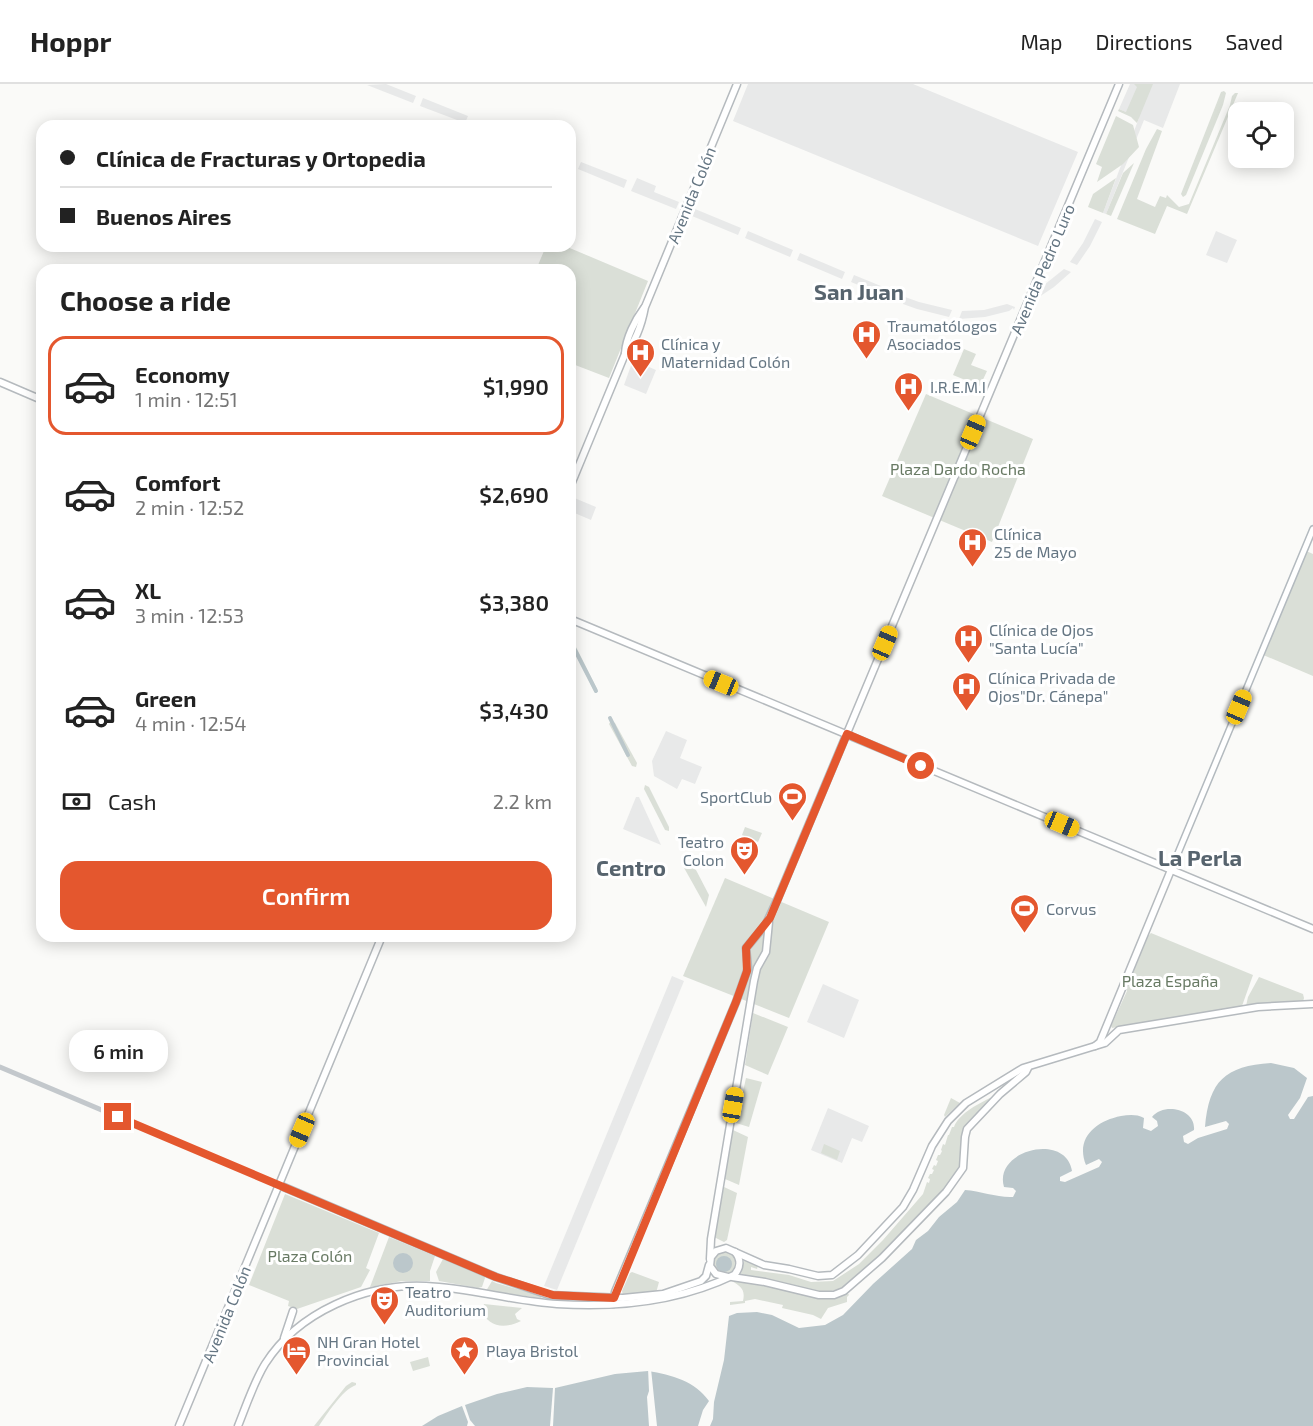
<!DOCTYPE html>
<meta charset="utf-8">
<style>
:root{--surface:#fff;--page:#f2f2f2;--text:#222;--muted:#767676;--line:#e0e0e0;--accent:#e4572e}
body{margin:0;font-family:"Exo 2",sans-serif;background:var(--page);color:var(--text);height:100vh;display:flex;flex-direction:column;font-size:22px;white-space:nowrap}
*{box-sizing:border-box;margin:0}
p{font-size:20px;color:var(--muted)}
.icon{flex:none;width:33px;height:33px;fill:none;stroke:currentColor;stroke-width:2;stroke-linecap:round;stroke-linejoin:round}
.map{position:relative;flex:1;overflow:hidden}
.details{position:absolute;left:36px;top:180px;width:540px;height:678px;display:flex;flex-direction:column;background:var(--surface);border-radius:18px;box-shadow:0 3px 15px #0003}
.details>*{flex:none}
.top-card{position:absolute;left:36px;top:36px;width:540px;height:132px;border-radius:18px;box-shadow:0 3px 15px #0003;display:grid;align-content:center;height:132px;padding:0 24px;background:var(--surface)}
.tools{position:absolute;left:1228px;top:18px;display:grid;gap:12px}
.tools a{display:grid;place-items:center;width:66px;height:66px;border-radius:12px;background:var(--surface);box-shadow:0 3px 15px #0003;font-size:30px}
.end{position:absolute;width:27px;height:27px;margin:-14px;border:8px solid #e4572e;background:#fff;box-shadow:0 0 0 3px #fff}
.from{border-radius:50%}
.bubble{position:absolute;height:42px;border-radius:18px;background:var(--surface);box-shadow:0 3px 15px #0003;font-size:20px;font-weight:600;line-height:42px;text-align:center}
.car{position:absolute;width:18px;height:36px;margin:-18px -9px;border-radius:8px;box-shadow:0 0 4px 2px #0007;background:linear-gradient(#f5c518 24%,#345 0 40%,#f5c518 0 76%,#345 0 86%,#f5c518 0)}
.top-card b{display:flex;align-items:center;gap:21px;height:57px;font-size:22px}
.top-card b+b{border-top:2px solid var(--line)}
.top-card i{width:15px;height:15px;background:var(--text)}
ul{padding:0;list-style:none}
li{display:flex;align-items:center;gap:18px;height:99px;margin:0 12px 9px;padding:0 12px;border:3px solid transparent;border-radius:18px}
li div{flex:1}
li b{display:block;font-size:22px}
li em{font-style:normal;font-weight:600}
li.on{border-color:var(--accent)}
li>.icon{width:54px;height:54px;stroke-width:1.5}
h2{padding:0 24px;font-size:27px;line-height:72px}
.pay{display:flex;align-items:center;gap:15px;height:66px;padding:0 24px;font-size:22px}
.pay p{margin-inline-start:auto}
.primary-button{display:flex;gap:12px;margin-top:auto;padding:12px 24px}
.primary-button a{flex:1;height:69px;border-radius:18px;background:var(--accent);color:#fff;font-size:24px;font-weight:600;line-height:69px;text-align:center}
header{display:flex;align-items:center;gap:36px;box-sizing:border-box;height:84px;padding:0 30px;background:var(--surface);border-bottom:2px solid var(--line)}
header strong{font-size:28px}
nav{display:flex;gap:33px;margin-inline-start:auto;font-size:21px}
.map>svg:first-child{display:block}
.built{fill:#e8e9e9}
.green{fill:#dadfd7}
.water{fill:#bbc7cb}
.pier{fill:#fafaf8}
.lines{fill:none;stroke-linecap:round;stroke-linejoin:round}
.canal{stroke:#bbc7cb;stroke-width:4}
.secondary-casing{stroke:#b3babf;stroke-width:8}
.primary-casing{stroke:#b5babe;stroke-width:9}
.tertiary{stroke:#c3c8cc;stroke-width:5}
.secondary{stroke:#fff;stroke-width:5}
.primary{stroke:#fff;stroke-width:6}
.route{stroke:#e4572e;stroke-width:8}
.labels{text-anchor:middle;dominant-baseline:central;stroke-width:6;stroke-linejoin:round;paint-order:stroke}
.street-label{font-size:16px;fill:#657683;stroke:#fff}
.poi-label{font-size:16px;fill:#657683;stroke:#fff;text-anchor:start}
.park-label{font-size:16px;fill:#687a64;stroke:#fff}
.district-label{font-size:22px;font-weight:bold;fill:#57646e;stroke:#fff}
</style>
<header>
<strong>Hoppr</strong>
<nav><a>Map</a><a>Directions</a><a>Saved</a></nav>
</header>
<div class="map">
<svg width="1313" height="1342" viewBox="0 0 1313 1342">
<rect width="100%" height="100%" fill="#fafaf8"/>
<!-- built -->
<g class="built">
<polygon points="386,0 416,12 413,19 367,1"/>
<polygon points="748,0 913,0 1078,68 1038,162 733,37"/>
<polygon points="1130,0 1180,0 1163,44 1144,36 1106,130 1103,129 1139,34 1119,25"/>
<polygon points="423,14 468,32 465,39 420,22"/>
<polygon points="581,78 627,96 624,104 578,85"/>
<polygon points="637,94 656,102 654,108 679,118 676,125 631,107"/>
<polygon points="695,125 741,144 738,151 692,132"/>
<polygon points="1095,135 1102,138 1090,162 1077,181 1070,178 1083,159"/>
<polygon points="748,147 793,166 790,173 745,154"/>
<polygon points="1216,147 1237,156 1227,179 1206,171"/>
<polygon points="800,169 845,188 842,195 797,176"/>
<polygon points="1064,185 1071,188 1054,203 1039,213 1044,201"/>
<polygon points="854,191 898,209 895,216 851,198"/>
<polygon points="905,213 919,218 952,226 949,233 917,225 903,220"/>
<polygon points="1007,220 1015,223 1014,226 1013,224 1009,227 985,233 959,235 962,227 984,226"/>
<polygon points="633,276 656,286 646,310 624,301"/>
<polygon points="572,413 596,423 591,436 570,427"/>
<polygon points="666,647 687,656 680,674 702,683 695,700 682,695 677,705 654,692 652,677"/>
<polygon points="636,713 639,713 661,761 623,745"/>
<polygon points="672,892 684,897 557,1206 544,1202"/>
<polygon points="823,900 859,916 844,954 807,938"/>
<polygon points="828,1024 869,1042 862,1058 852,1054 842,1079 811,1066"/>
</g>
<!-- green -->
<g class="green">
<polygon points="1134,0 1153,0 1137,39 1131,33 1118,27 1119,25 1126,28 1137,3"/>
<polygon points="1224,7 1226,9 1223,21 1186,111 1183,113 1181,110 1221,8"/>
<polygon points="1235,9 1238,9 1187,130 1167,122 1155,150 1117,135 1146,65 1157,45 1162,47 1137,115 1155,123 1160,112 1166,114 1167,111 1179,123 1189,120 1230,21 1232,12"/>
<polygon points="1116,32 1133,41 1139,63 1123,80 1097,98 1102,83 1096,80"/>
<polygon points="1134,79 1111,132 1106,130 1123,89"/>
<polygon points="1116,94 1103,129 1088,123 1093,110"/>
<polygon points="546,162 565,162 648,197 609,294 570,279 570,186 536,186"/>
<polygon points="964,265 976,270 971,281 987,287 980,302 953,291"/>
<polygon points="926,310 1033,355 992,458 882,412"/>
<polygon points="1304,466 1313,470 1313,592 1261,570"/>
<polygon points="576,563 597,605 597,608 594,607 574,566 574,563"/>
<polygon points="611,637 615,639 637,679 636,683 632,682 609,640"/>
<polygon points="645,701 649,703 669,743 669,747 665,746 644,705"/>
<polygon points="745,743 762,749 758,758 742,751"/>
<polygon points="684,780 696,786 709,811 706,823 683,782"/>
<polygon points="725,794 829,838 789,934 683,892"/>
<polygon points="1151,849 1253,891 1242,922 1112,944 1111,942 1127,907 1126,905 1148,852"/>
<polygon points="1259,893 1303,910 1304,914 1303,918 1246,922 1248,913"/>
<polygon points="753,929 788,943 768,991 745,981"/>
<polygon points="746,994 762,998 749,1043 736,1039"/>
<polygon points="951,1014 960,1019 945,1033 944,1031"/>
<path d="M990,1014V1016L963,1046L961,1082L950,1100L920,1134L899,1151L877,1175L841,1205L822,1209L741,1190L744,1176L758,1182L757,1185L751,1183V1186L789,1191L811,1198L833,1197L859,1180L883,1156L923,1110L927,1098L929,1099L930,1095L928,1094L930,1090H932L934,1086L932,1085L934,1081L936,1082L938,1077L936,1076L938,1071H940L942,1067L941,1066L943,1060L945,1061L948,1051H949L952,1043H954C959,1030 976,1021 990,1014Z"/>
<polygon points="733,1046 748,1053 739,1101 725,1095 731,1047"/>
<polygon points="824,1060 840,1067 837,1076 821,1069"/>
<polygon points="724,1103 737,1109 727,1156 724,1158 714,1153"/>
<polygon points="285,1110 379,1149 366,1184 370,1186 361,1203 297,1225 288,1222 289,1217 249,1201"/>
<polygon points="389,1153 435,1172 430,1187 430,1197 402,1197 370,1203"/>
<circle cx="724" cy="1179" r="12"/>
<polygon points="443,1175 484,1191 485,1194 482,1203 478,1204 439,1197 436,1188"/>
<polygon points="632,1188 659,1198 656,1209 623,1212 622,1207 630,1189"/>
<polygon points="492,1197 496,1199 542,1212 541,1214 486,1207"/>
<path d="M732,1197L767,1201L819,1213L847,1208L849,1211L847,1213V1218L828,1224L821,1235L813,1231L782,1224L783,1221L755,1215L745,1217V1219L730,1221V1218L743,1217C746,1204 739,1202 732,1197Z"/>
<path d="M484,1220L522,1224L515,1230L517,1235L521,1237C505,1245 488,1244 481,1225L483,1224Z"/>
<polygon points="428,1273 430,1282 413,1287 410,1278"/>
<path d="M352,1298L356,1299V1301C342,1306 327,1330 319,1342H314L346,1302Z"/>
</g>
<!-- water -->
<g class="water">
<path d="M1271,979L1294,984L1307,994L1300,1014L1288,1031L1290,1035H1294L1308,1013L1313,1012V1342H710L713,1335L714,1318L724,1276L729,1232L737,1229L757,1228L772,1231L799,1244L825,1241L843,1231L873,1200L912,1165L916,1156L928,1147L939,1133L957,1118L965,1106C981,1107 998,1114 1013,1113L1016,1107L1013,1104L1004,1103C993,1066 1066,1048 1072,1087L1060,1093V1097L1065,1098L1099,1083L1102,1078L1099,1075L1086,1081C1075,1054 1096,1037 1121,1032C1129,1031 1136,1030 1144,1034L1143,1044L1151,1047L1158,1042L1157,1037L1152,1033C1164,1018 1196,1025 1194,1046L1183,1052L1184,1058L1188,1060L1198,1054L1227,1045L1229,1040L1226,1037L1205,1043C1209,997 1225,982 1271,979Z"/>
<circle cx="403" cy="1179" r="10"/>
<circle cx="724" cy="1180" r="8"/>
<path d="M648,1287C672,1291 695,1297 709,1317L703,1326L698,1342H553L555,1304L615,1290Z"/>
<polygon points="527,1303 553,1304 550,1342 475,1342 470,1336 465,1321 497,1310"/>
<polygon points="462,1322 468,1338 467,1342 422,1342 438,1332"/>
</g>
<!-- pier -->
<polygon class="pier" points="648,1284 651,1285 657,1342 649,1342 647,1313 649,1307"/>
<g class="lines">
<!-- canal -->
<g class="canal">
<polyline points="575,566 596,607"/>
<polyline points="610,634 628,671"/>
</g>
<defs>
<polyline id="secondary" points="1171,786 1313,445"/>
<g id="primary">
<path d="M625,269C626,254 635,236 644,224"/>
<polyline points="0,298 42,316"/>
<path d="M570,403L625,270C636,257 642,239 645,223L737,0"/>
<polyline points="570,535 1313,845"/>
<polyline points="1095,962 1100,958 1171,786"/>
<polyline points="279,1101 496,1193 549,1211 623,1214 663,1210 701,1197 706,1192 709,1181"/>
<polyline points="710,1175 711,1155 754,897 757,884 766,868 769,838"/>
<polyline points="728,1193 716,1190 710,1182 711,1173 716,1167 726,1164 764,1181 789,1185 818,1192 832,1191 858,1171 903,1123 913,1106 932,1062 948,1037 966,1019 1023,984 1105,959 1119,946 1258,923 1313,920"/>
<polyline points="732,1193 765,1198 819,1211 834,1211 844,1207 882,1174 946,1108 963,1084 965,1053 967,1045 1000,1010 1026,988 1028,984"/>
<polyline points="613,1220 615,1208 736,918 748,884 746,864 766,840 778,814 1119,0"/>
<polyline points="284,1254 293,1227"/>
<polyline points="179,1342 382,852"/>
<path d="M238,1342C246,1322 254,1298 265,1280C298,1228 366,1199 426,1202C470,1204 513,1217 557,1220C617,1224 680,1217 734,1191C741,1184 741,1175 735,1168"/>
</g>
</defs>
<!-- secondary casing -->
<use href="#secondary" class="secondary-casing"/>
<!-- primary casing -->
<use href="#primary" class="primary-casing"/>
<!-- tertiary -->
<polyline class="tertiary" points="0,983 279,1101"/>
<!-- secondary -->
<use href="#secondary" class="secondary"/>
<!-- primary -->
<use href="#primary" class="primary"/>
</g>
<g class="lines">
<!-- route -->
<polyline class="route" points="118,1033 496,1193 553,1211 614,1214 736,918 747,887 746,864 770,834 847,650 921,682"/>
</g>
<!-- icons -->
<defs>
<symbol id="hospital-pin" viewBox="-11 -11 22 30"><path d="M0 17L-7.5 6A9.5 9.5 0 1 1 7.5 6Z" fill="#e4572e" stroke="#fff"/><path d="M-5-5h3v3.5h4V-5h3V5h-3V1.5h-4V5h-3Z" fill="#fff"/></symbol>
<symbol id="stadium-pin" viewBox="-11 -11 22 30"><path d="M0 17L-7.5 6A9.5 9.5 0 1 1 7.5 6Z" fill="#e4572e" stroke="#fff"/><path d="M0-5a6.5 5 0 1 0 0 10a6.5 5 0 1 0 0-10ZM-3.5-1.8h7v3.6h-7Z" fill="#fff"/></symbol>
<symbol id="theatre-pin" viewBox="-11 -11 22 30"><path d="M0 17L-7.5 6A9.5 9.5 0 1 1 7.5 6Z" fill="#e4572e" stroke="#fff"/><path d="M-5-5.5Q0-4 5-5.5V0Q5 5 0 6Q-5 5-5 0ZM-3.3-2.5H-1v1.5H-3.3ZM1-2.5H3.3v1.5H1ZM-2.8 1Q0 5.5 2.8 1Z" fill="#fff"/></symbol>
<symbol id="hotel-pin" viewBox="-11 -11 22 30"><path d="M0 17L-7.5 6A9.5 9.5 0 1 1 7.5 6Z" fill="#e4572e" stroke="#fff"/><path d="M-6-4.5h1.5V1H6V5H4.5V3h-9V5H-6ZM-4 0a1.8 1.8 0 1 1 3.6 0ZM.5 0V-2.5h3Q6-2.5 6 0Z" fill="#fff"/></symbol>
<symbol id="sight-pin" viewBox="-11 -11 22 30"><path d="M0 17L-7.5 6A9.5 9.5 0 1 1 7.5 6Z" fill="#e4572e" stroke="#fff"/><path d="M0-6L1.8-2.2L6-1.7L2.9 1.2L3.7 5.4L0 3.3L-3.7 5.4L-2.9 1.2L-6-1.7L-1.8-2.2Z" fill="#fff"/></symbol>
</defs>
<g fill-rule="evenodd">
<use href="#hospital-pin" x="850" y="234" width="33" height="45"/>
<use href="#hospital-pin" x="624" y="252" width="33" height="45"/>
<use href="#hospital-pin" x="892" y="286" width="33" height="45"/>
<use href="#hospital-pin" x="956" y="442" width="33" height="45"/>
<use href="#hospital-pin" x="952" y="538" width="33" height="45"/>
<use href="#hospital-pin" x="950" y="586" width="33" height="45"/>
<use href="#stadium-pin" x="776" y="696" width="33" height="45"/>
<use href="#theatre-pin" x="728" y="750" width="33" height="45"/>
<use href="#stadium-pin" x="1008" y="808" width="33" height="45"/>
<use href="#theatre-pin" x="368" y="1200" width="33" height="45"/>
<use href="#hotel-pin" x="280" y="1250" width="33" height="45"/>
<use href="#sight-pin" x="448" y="1250" width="33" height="45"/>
</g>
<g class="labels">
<!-- street labels -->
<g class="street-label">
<text transform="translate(691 111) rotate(-68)">Avenida Colón</text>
<text transform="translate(1042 185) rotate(-67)">Avenida Pedro Luro</text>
<text transform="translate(226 1230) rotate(-68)">Avenida Colón</text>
</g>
<!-- poi labels -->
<g class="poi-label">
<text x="887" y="241">Traumatólogos<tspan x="887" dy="18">Asociados</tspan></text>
<text x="661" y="259">Clínica y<tspan x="661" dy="18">Maternidad Colón</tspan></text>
<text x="930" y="302">I.R.E.M.I</text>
<text x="994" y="449">Clínica<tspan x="994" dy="18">25 de Mayo</tspan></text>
<text x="989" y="545">Clínica de Ojos<tspan x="989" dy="18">"Santa Lucía"</tspan></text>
<text x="988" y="593">Clínica Privada de<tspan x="988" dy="18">Ojos"Dr. Cánepa"</tspan></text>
<text x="772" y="712" text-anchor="end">SportClub</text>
<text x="724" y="757" text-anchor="end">Teatro<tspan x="724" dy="18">Colon</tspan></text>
<text x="1046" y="824">Corvus</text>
<text x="405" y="1207">Teatro<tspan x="405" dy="18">Auditorium</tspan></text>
<text x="317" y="1257">NH Gran Hotel<tspan x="317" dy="18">Provincial</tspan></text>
<text x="486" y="1266">Playa Bristol</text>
</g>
<!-- park labels -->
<g class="park-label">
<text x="958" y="384">Plaza Dardo Rocha</text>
<text x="1170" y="896">Plaza España</text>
<text x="310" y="1171">Plaza Colón</text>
</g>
<!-- district labels -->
<g class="district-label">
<text x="859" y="207">San Juan</text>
<text x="1200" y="773">La Perla</text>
<text x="631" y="783">Centro</text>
</g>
</g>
</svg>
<div class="tools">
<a><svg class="icon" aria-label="locate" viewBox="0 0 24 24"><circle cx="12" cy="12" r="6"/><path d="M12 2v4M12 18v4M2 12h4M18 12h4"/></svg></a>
</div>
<i class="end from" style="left:921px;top:682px"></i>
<i class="end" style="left:118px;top:1033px"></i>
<div class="bubble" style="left:69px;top:946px;width:99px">6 min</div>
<i class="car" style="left:973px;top:348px;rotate:23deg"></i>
<i class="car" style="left:885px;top:559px;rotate:23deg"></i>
<i class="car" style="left:721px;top:599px;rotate:292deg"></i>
<i class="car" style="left:1239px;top:623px;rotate:23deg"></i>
<i class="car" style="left:1062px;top:740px;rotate:113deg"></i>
<i class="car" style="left:733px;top:1021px;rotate:10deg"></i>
<i class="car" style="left:302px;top:1046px;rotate:203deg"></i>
<div class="top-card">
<b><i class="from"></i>Clínica de Fracturas y Ortopedia</b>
<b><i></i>Buenos Aires</b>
</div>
<section class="details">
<h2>Choose a ride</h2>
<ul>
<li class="on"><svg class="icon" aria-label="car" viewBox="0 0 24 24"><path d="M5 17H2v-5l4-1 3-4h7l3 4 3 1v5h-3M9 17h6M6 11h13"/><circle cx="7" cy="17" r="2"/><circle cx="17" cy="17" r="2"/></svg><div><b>Economy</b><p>1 min · 12:51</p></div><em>$1,990</em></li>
<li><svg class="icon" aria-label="car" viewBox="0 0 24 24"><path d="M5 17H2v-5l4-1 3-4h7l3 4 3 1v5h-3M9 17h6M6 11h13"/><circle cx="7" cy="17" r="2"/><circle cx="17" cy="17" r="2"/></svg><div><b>Comfort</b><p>2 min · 12:52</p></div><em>$2,690</em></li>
<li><svg class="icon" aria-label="car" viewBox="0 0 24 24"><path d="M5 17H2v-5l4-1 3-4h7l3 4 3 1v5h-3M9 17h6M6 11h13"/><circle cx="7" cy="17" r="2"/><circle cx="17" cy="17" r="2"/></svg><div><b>XL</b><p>3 min · 12:53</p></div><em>$3,380</em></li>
<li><svg class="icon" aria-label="car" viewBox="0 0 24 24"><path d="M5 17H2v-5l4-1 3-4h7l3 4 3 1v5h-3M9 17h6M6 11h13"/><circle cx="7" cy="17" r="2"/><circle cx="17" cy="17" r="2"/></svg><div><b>Green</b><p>4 min · 12:54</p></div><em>$3,430</em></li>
</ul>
<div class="pay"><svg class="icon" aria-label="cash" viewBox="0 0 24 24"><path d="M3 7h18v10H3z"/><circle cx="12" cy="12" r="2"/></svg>Cash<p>2.2 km</p></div>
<div class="primary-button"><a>Confirm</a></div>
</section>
</div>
